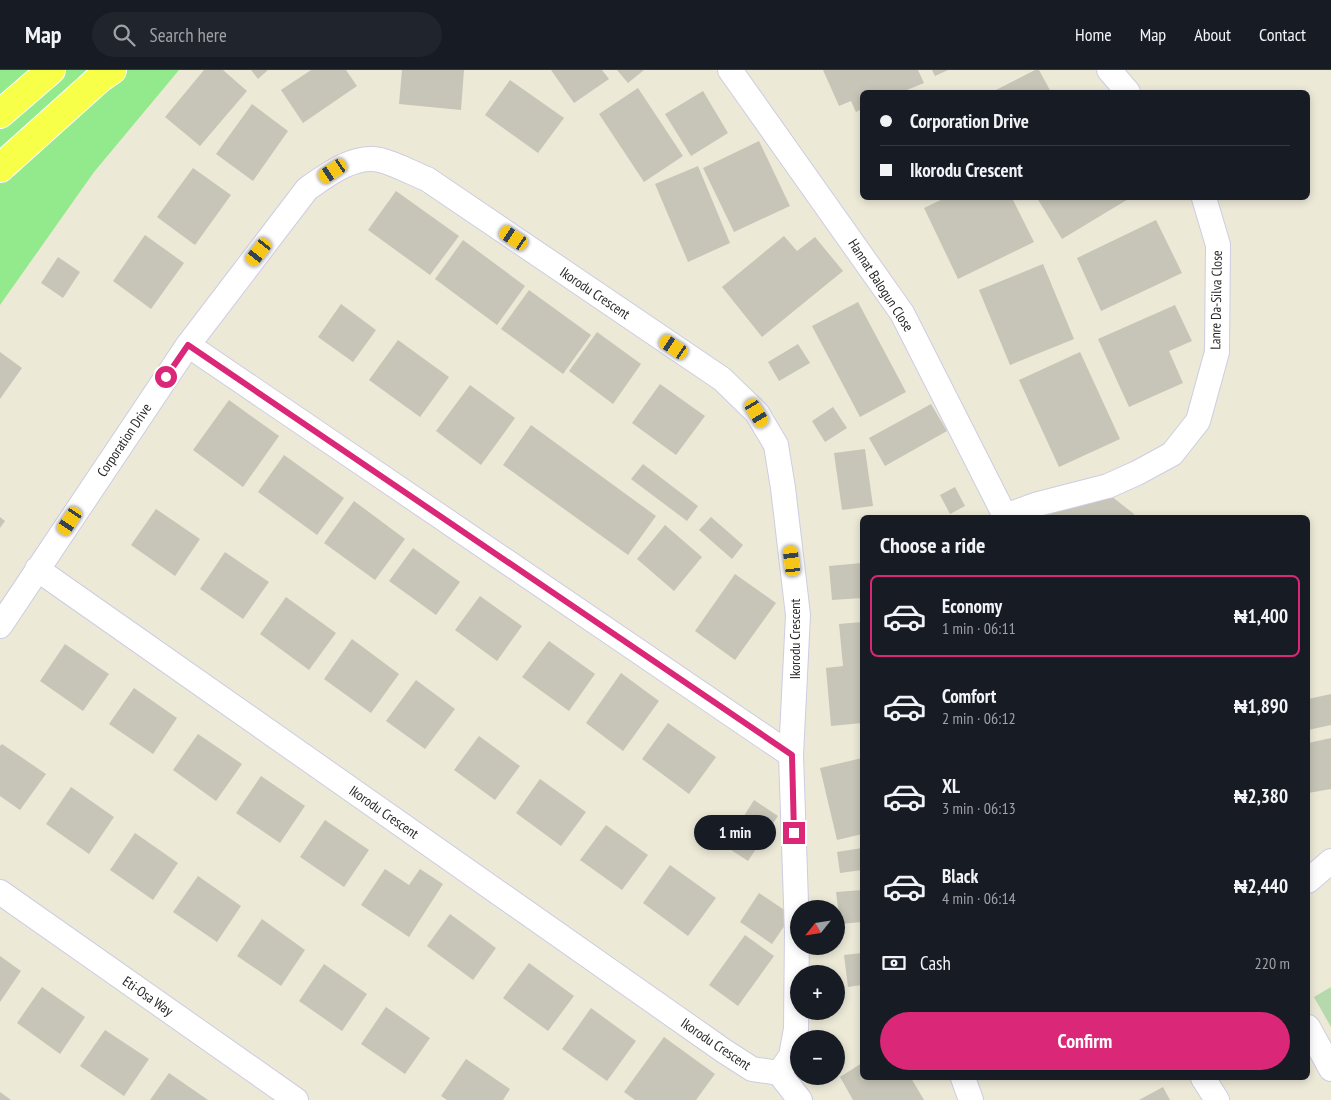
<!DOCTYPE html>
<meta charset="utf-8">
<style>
:root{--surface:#171b24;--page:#20242c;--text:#f1f3f6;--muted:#9ea1a6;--line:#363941;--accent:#db2777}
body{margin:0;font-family:"PT Sans Narrow",sans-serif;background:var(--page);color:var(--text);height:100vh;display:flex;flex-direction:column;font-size:19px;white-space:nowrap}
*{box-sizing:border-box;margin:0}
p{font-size:16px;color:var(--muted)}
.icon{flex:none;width:28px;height:28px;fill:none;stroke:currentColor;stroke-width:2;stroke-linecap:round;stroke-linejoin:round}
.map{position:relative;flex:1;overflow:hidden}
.sheet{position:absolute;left:860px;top:445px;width:450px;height:565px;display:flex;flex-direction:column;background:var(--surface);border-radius:8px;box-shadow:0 2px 8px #0003}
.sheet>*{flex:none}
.guide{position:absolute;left:860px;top:20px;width:450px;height:110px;border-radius:8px;box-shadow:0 2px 8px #0003;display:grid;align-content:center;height:110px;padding:0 20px;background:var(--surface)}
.needle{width:32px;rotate:240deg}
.fabs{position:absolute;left:790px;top:830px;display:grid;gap:10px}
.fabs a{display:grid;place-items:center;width:55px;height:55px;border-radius:50%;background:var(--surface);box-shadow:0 2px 8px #0003;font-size:25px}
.end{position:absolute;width:22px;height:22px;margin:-11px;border:6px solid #db2777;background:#fff;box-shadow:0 0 0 2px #fff}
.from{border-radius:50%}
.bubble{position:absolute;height:35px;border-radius:18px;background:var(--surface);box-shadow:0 2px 8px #0003;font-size:16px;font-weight:600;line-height:35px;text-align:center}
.car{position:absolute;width:15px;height:30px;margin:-15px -8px;border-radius:6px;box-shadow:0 0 4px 1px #0007;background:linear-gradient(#f5c518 24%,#345 0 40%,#f5c518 0 76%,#345 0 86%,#f5c518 0)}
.guide b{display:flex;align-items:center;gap:18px;height:48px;font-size:19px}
.guide b+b{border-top:1px solid var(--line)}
.guide i{width:12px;height:12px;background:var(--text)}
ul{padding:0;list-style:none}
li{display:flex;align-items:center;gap:15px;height:82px;margin:0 10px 8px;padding:0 10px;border:2px solid transparent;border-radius:8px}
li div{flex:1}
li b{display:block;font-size:19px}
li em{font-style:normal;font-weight:600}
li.selected{border-color:var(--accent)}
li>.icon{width:45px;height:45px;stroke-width:1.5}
h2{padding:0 20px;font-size:22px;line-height:60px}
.pay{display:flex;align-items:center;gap:12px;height:55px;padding:0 20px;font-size:19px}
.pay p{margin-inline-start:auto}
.cta{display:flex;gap:10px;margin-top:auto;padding:10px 20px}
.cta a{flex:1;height:58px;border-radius:30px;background:var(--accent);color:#fff;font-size:20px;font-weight:600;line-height:58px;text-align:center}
header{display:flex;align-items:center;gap:30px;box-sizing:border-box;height:70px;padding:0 25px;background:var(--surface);border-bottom:1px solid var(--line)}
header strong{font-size:24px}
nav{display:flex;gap:28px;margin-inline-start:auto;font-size:18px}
.search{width:350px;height:45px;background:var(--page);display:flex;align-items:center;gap:12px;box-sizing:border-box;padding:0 18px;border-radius:28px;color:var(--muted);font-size:19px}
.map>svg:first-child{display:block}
.green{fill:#92ea8c}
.cemetery{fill:#b5d8ac}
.building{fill:#c7c5b7}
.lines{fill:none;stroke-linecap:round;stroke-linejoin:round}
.minor-casing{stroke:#cecce3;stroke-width:26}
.major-casing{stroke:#fff;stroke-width:30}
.minor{stroke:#fff;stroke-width:24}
.major{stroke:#f8ff49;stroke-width:28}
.route{stroke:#db2777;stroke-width:6}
.labels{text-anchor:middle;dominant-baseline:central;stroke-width:4;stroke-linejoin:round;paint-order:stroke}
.street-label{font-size:14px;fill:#272727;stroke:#fff}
</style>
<header>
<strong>Map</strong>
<div class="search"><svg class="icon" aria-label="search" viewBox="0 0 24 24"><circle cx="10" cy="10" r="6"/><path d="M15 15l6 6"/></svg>Search here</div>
<nav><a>Home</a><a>Map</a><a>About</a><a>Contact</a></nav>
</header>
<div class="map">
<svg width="1331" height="1030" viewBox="0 0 1331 1030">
<rect width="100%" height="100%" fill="#ece9d7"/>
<!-- green -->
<polygon class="green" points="0,0 179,0 94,102 0,235"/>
<!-- cemetery -->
<polygon class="cemetery" points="1331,917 1331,957 1314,927"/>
<!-- building -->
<g class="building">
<polygon points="204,0 223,0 247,21 200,76 165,47"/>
<polygon points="251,0 268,0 258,9"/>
<polygon points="311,0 346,0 357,16 303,53 281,20"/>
<polygon points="402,0 464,0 461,40 399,34"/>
<polygon points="551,0 602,0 609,9 574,33"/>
<polygon points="617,0 644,0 628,13"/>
<polygon points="823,0 918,0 924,13 902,22 862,22 862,39 856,42 851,31 839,36"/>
<polygon points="932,0 948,0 935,6"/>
<polygon points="1035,0 1039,0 1051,22 992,22"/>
<polygon points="510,10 564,48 538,83 485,45"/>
<polygon points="638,18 683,86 644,112 599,44"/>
<polygon points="703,21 728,63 691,86 665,44"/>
<polygon points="252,34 288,61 253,111 216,84"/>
<polygon points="759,71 790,136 734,162 703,98"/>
<polygon points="698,96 730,173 688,192 655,114"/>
<polygon points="193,98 231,125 195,175 157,147"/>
<polygon points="396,121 459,166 430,205 368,160"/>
<polygon points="945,128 1012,128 1034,172 958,209 924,138"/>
<polygon points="1037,128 1130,128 1062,169"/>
<polygon points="1156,150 1182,203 1101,241 1077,188"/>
<polygon points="145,165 184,193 151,239 113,211"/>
<polygon points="784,166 797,181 815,167 843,201 762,267 722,217"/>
<polygon points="463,170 525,216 497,255 435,209"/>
<polygon points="58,187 80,202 63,228 41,213"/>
<polygon points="1043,194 1074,269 1010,295 979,220"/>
<polygon points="529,220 591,265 563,304 501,259"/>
<polygon points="858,232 906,322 860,347 812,256"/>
<polygon points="341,234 376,260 353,292 318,267"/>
<polygon points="1175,235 1192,271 1169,281 1183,313 1129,337 1098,269"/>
<polygon points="597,262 641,294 613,334 569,301"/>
<polygon points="398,270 449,307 420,347 369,310"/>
<polygon points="798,274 810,293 779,311 768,292"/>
<polygon points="0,282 22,298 0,329"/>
<polygon points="1080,282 1120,369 1059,397 1019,310"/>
<polygon points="660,314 705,346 676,385 632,353"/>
<polygon points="470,315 515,348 481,395 436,361"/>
<polygon points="229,330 279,366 243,417 193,380"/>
<polygon points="931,334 947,361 885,396 869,368"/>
<polygon points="833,337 847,358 825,372 812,351"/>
<polygon points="531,355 656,446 628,485 503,395"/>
<polygon points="865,379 873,436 842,440 834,383"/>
<polygon points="284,385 344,428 317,465 258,422"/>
<polygon points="643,394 698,436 687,451 631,409"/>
<polygon points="955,417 965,436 950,444 940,425"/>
<polygon points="1106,422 1134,444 1132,448 1043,448 1040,444"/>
<polygon points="354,431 405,469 375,510 324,473"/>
<polygon points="156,439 200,469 175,506 131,475"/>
<polygon points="0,447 5,451 0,458"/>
<polygon points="711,447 743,475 732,489 699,460"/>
<polygon points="665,455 702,487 674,521 637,489"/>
<polygon points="413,478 460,512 436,545 389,511"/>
<polygon points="225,482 269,512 243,549 200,519"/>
<polygon points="862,493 862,528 832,530 829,496"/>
<polygon points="735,504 776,533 735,590 695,561"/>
<polygon points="480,526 522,556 497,591 455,560"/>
<polygon points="286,527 336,563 309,600 260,564"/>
<polygon points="862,552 862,653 831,656 826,598 843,596 839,554"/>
<polygon points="352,569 399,604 371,643 324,609"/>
<polygon points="549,571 595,604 569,641 522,607"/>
<polygon points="65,574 109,604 83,641 40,611"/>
<polygon points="621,603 659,631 623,681 586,653"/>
<polygon points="416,610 455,639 425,679 386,651"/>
<polygon points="134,618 177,648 153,684 109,654"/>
<polygon points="1331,624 1331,655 1308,660 1308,629"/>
<polygon points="668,653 716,687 689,724 642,689"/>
<polygon points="198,664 242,694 216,731 173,700"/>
<polygon points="479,666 520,696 495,730 454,700"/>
<polygon points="1331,668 1331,719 1308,723 1308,673"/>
<polygon points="2,674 46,704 20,740 0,726 0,676"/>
<polygon points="862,688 862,764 837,770 820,698"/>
<polygon points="261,706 305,736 280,773 236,743"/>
<polygon points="540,709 586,742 561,776 516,743"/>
<polygon points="71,717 114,747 89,784 46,754"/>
<polygon points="754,730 778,746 748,791 725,776"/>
<polygon points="325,750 369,780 344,817 300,787"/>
<polygon points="606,755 648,785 622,820 580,790"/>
<polygon points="135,763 178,793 153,830 110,800"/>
<polygon points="862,778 862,800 840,803 837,782"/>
<polygon points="670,795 716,828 688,866 643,833"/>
<polygon points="385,799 409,815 420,799 443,814 409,867 361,835"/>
<polygon points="198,806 241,836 217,872 173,842"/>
<polygon points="862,820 862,852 840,854 836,822"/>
<polygon points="759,823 792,845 772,874 740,852"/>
<polygon points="450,844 496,878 473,910 427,876"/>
<polygon points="262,849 305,880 281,916 237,886"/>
<polygon points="745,865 774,886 738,936 709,915"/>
<polygon points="862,883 862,915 848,917 844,885"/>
<polygon points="0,886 21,901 0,932"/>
<polygon points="529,893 574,926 548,961 503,928"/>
<polygon points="324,894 367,924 342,961 299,931"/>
<polygon points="42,917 85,947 60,984 17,953"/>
<polygon points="386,937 430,968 405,1004 361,974"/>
<polygon points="591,938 636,971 607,1011 562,979"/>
<polygon points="105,960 149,989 124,1026 80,996"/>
<polygon points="664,967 715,1004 696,1030 635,1030 624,1022"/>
<polygon points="466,989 510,1019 503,1030 447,1030 441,1026"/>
<polygon points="862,993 862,1008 911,1008 924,1030 853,1030 840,1007"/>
<polygon points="169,1003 208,1030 150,1030"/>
<polygon points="1163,1017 1170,1030 1139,1030"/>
<polygon points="0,1022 11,1030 0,1030"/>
</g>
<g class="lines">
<defs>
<g id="minor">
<polyline points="730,0 902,243 1005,446"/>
<polyline points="1109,0 1128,22"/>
<polyline points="188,275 791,685"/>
<polyline points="1005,446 1038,434 1108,416 1137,403 1172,384 1198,351 1217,282 1218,175 1204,128"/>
<path d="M0,556L188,275L307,119C327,105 354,84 380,90C396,94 412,103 427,109L722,309L757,343L776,375L783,418L798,545L791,685L797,862L796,959L791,986L779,1003L752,999L724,981L37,499"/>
<polyline points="1308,811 1331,791"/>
<polyline points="0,822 296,1030"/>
<polyline points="1308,957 1331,999"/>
<polyline points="779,1003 800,1030"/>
<polyline points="963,1008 971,1030"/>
<polyline points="1203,1008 1217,1030"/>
</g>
<g id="major">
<polyline points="0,44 51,0"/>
<polyline points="0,98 99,9 112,0"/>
</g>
</defs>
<!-- minor casing -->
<use href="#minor" class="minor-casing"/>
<!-- major casing -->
<use href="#major" class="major-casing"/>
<!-- minor -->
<use href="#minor" class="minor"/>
<!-- major -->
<use href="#major" class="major"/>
</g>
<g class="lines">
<!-- route -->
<polyline class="route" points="166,307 188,275 792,685 794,763"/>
</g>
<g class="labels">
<!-- street labels -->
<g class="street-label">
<text transform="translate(881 215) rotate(57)">Hannat Balogun Close</text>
<text transform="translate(595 223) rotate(34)">Ikorodu Crescent</text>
<text transform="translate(1216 230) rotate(-89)">Lanre Da-Silva Close</text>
<text transform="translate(124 370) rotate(-56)">Corporation Drive</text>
<text transform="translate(795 569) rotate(-90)">Ikorodu Crescent</text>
<text transform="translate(384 742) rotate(35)">Ikorodu Crescent</text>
<text transform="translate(148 926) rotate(35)">Eti-Osa Way</text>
<text transform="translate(716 974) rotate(34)">Ikorodu Crescent</text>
</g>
</g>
</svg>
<div class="fabs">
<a><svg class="needle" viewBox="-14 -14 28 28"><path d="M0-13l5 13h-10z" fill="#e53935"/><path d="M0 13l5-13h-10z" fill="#9ea1a6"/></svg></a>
<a>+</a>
<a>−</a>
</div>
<i class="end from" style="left:166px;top:307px"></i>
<i class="end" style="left:794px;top:763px"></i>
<div class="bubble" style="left:694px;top:745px;width:82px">1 min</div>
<i class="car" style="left:333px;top:101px;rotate:236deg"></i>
<i class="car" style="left:514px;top:168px;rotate:304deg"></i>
<i class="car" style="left:259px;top:182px;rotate:218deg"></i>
<i class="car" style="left:674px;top:277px;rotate:304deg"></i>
<i class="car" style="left:757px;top:343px;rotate:149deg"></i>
<i class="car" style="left:70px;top:451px;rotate:214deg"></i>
<i class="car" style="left:792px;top:491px;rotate:353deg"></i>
<div class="guide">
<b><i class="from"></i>Corporation Drive</b>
<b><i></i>Ikorodu Crescent</b>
</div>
<section class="sheet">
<h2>Choose a ride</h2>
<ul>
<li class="selected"><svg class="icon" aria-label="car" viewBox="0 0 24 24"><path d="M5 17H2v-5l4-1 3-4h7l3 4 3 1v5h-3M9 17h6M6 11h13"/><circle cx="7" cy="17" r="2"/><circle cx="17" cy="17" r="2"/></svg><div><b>Economy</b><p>1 min · 06:11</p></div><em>₦1,400</em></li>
<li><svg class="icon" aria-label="car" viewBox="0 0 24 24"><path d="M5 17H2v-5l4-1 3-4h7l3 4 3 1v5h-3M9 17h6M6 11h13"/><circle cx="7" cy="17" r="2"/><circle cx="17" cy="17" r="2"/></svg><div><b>Comfort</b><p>2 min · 06:12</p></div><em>₦1,890</em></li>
<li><svg class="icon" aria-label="car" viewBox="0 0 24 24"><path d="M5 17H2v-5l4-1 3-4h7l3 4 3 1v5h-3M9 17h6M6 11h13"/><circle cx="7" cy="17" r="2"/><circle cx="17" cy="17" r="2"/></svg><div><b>XL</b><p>3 min · 06:13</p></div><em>₦2,380</em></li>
<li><svg class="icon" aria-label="car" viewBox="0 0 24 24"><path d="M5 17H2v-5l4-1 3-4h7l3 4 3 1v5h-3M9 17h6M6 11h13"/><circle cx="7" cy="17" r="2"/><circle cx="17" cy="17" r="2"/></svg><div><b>Black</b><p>4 min · 06:14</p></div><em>₦2,440</em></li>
</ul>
<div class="pay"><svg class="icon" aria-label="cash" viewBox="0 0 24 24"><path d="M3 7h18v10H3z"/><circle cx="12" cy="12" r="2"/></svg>Cash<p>220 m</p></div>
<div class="cta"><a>Confirm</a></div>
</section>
</div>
